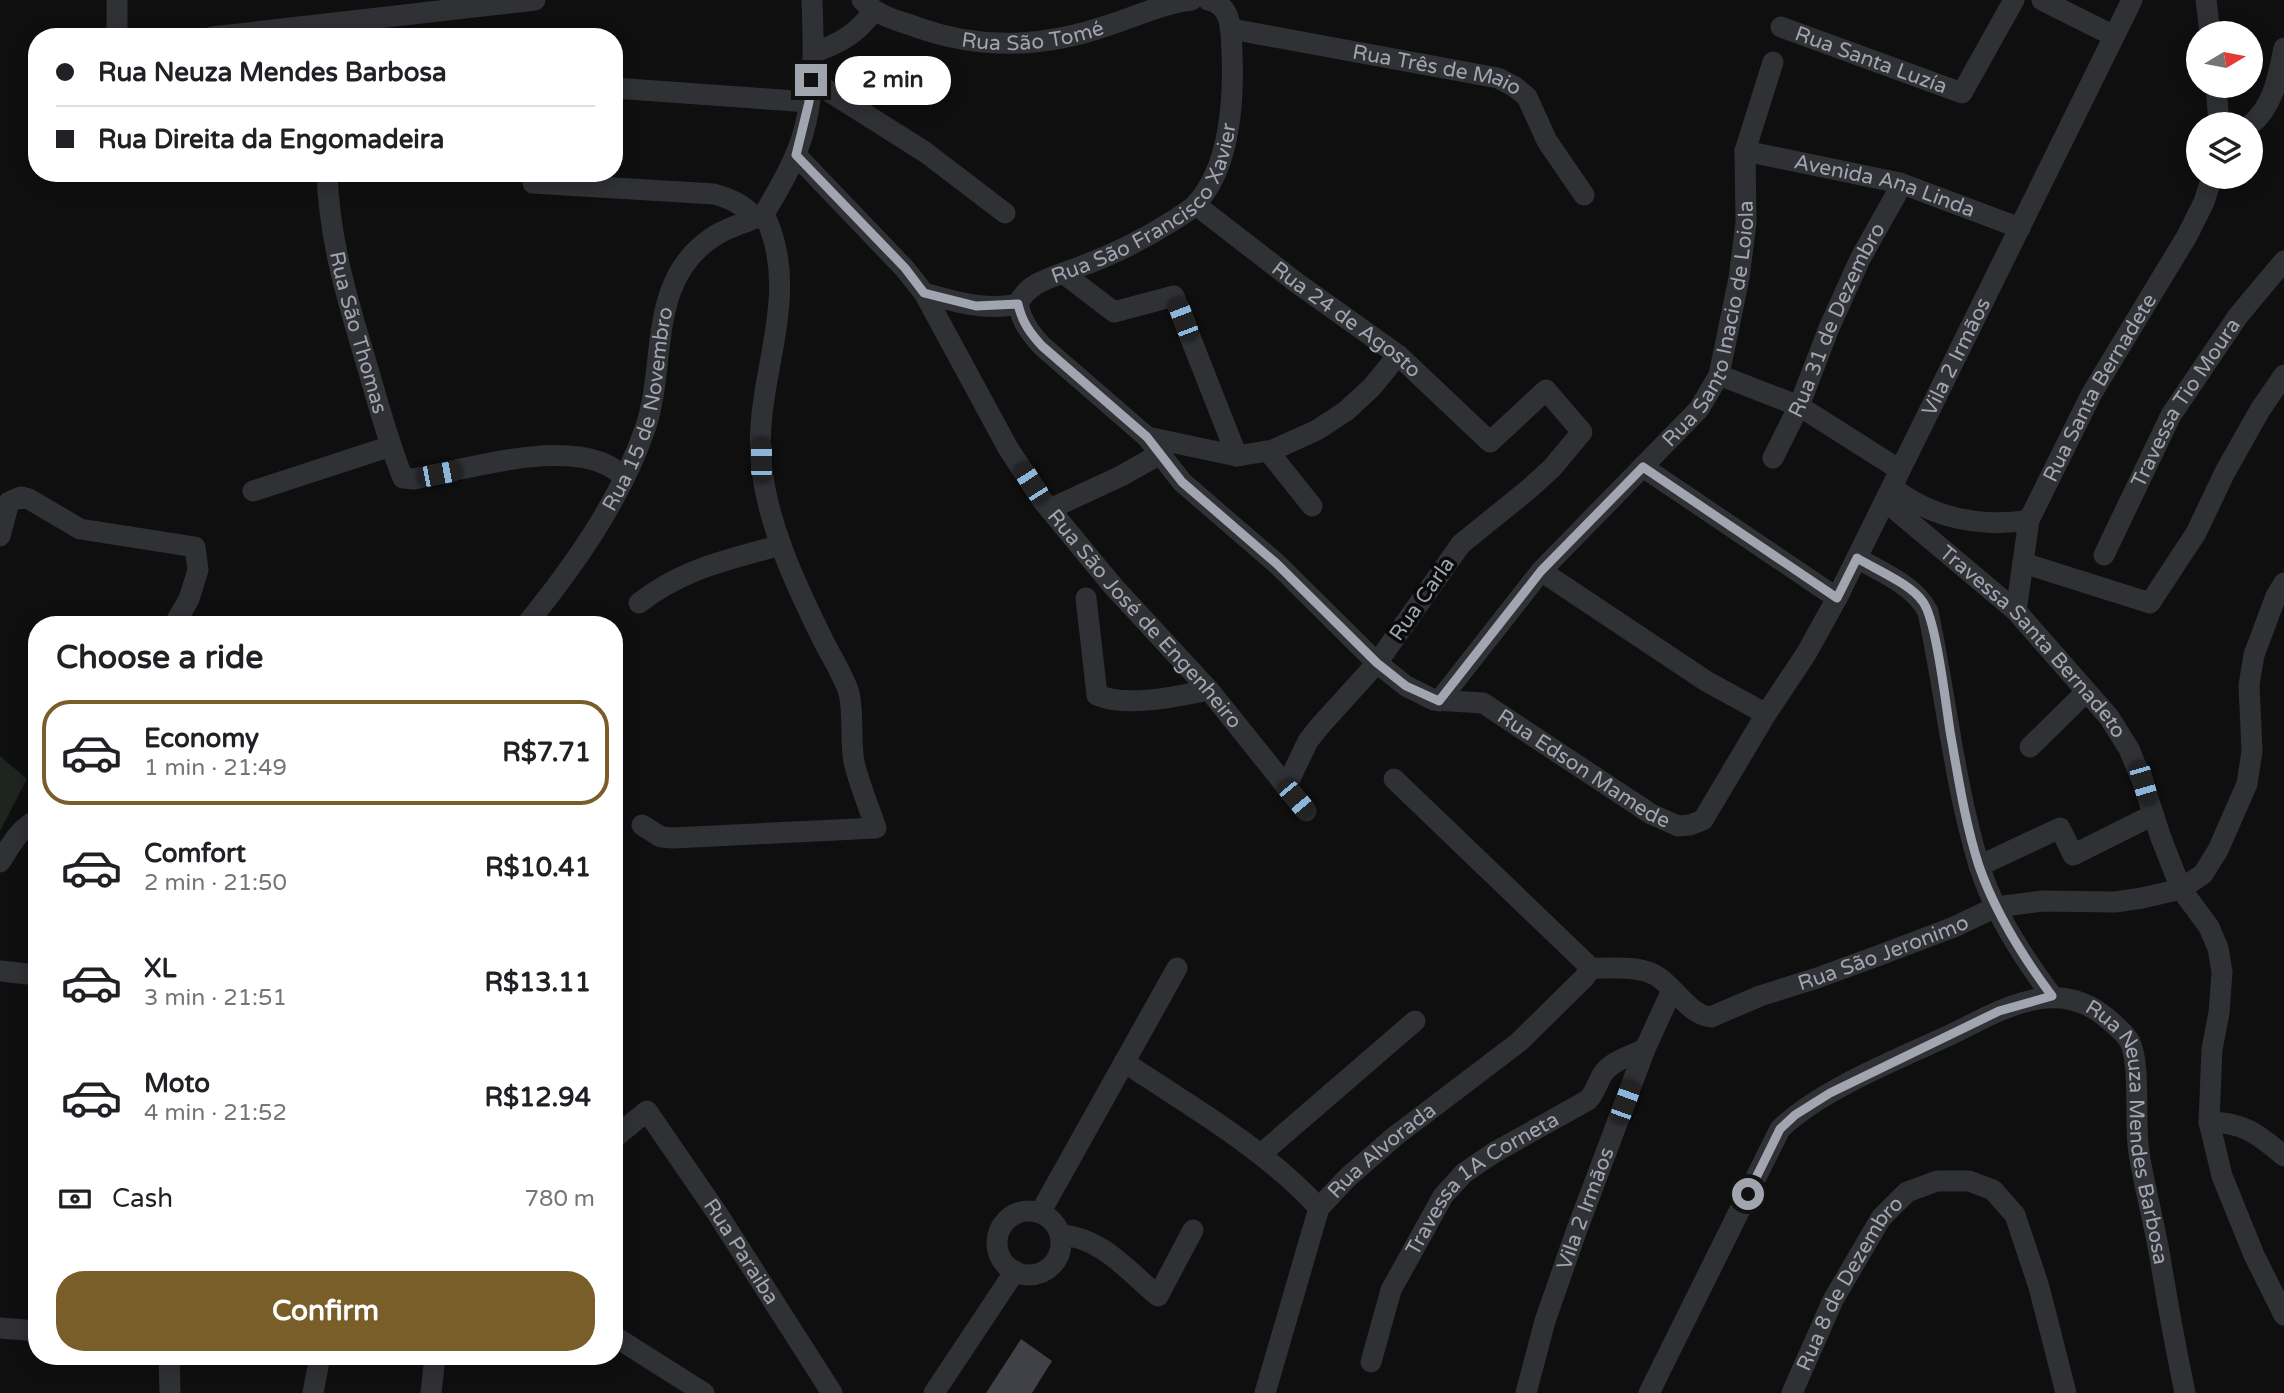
<!DOCTYPE html>
<meta charset="utf-8">
<style>
:root{--surface:#fff;--page:#f6f6f6;--text:#202124;--muted:#757577;--line:#e0e0e0;--accent:#795e2a}
body{margin:0;font-family:"Varela Round",sans-serif;background:var(--page);color:var(--text);height:100vh;display:flex;flex-direction:column;font-size:26px;white-space:nowrap}
*{box-sizing:border-box;margin:0}
p{font-size:23px;color:var(--muted)}
.icon{flex:none;width:38px;height:38px;fill:none;stroke:currentColor;stroke-width:2;stroke-linecap:round;stroke-linejoin:round}
.map{position:relative;flex:1;overflow:hidden}
.details{position:absolute;left:28px;top:616px;width:595px;height:749px;display:flex;flex-direction:column;background:var(--surface);border-radius:28px;box-shadow:0 4px 18px #0003}
.details>*{flex:none}
.guide{position:absolute;left:28px;top:28px;width:595px;height:154px;border-radius:28px;box-shadow:0 4px 18px #0003;display:grid;align-content:center;height:154px;padding:0 28px;background:var(--surface)}
.needle{width:46px;rotate:80deg}
.tools{position:absolute;left:2186px;top:21px;display:grid;gap:14px}
.tools a{display:grid;place-items:center;width:77px;height:77px;border-radius:50%;background:var(--surface);box-shadow:0 4px 18px #0003;font-size:35px}
.end{position:absolute;width:32px;height:32px;margin:-16px;border:9px solid #a1a5b0;background:#111;box-shadow:0 0 0 4px #111}
.from{border-radius:50%}
.bubble{position:absolute;height:49px;border-radius:24px;background:var(--surface);box-shadow:0 4px 18px #0003;font-size:23px;font-weight:700;line-height:49px;text-align:center}
.car{position:absolute;width:21px;height:42px;margin:-21px -10px;border-radius:9px;box-shadow:0 0 5px 2px #0007;background:linear-gradient(#222 24%,#8ab4d8 0 40%,#222 0 76%,#8ab4d8 0 86%,#222 0)}
.guide b{display:flex;align-items:center;gap:24px;height:66px;font-size:26px}
.guide b+b{border-top:2px solid var(--line)}
.guide i{width:18px;height:18px;background:var(--text)}
ul{padding:0;list-style:none}
li{display:flex;align-items:center;gap:21px;height:105px;margin:0 14px 10px;padding:0 14px;border:4px solid transparent;border-radius:28px}
li div{flex:1}
li b{display:block;font-size:26px}
li em{font-style:normal;font-weight:700}
li.active{border-color:var(--accent)}
li>.icon{width:63px;height:63px;stroke-width:1.5}
h2{padding:0 28px;font-size:32px;line-height:84px}
.pay{display:flex;align-items:center;gap:18px;height:77px;padding:0 28px;font-size:26px}
.pay p{margin-inline-start:auto}
.cta{display:flex;gap:14px;margin-top:auto;padding:14px 28px}
.cta a{flex:1;height:80px;border-radius:28px;background:var(--accent);color:#fff;font-size:28px;font-weight:700;line-height:80px;text-align:center}
.map>svg:first-child{display:block}
.green{fill:#1e241e}
.building{fill:#404146}
.lines{fill:none;stroke-linecap:round;stroke-linejoin:round}
.minor{stroke:#303135;stroke-width:21}
.route{stroke:#a1a5b0;stroke-width:9}
.labels{text-anchor:middle;dominant-baseline:central;stroke-width:7;stroke-linejoin:round;paint-order:stroke}
.street-label{font-size:21px;fill:#a1a5b0;stroke:#0a0a0b}
</style>
<div class="map">
<svg width="2284" height="1393" viewBox="0 0 2284 1393">
<rect width="100%" height="100%" fill="#0f0f10"/>
<!-- green -->
<polygon class="green" points="0,756 27,779 0,831"/>
<!-- building -->
<polygon class="building" points="1021,1339 1052,1361 1032,1393 986,1393"/>
<g class="lines">
<!-- minor -->
<g class="minor">
<path id="s1" d="M862,0C879,17 897,20 919,28C982,50 1047,47 1109,25C1135,17 1164,3 1192,0"/>
<polyline points="2042,0 2114,36"/>
<polyline points="2206,0 2210,33"/>
<path id="s2" d="M1781,27L1962,93L2014,0"/>
<path id="s3" d="M1231,29L1498,78L1515,87L1527,97L1547,141L1584,195"/>
<polyline points="117,37 117,0"/>
<polyline points="212,37 535,0"/>
<path d="M814,52C840,44 857,33 873,12"/>
<polyline points="811,80 925,152 1005,213"/>
<polyline points="2216,86 2219,124"/>
<polyline points="614,88 809,102"/>
<path d="M2250,125C2274,106 2278,76 2284,48"/>
<path id="s4" d="M1745,151L1900,183L2020,228"/>
<path id="s5" d="M796,155L905,269L924,293L1008,448L1042,500L1113,586L1209,690L1306,811"/>
<path id="s6" d="M327,173C329,241 349,306 369,372C379,407 389,444 403,478L414,479C467,469 557,441 607,465C613,468 619,473 625,476"/>
<path d="M533,183L714,194C732,199 743,205 756,218"/>
<path id="s7" d="M1196,205L1297,283L1398,355L1490,442L1546,390L1582,432L1552,468L1529,489L1461,544L1377,663L1319,727L1308,741L1286,787"/>
<path d="M764,214C775,195 787,176 795,156C816,108 814,51 812,0"/>
<polyline points="1063,273 1114,312 1174,296 1237,456"/>
<path d="M924,293C955,302 985,311 1018,304"/>
<path id="s8" d="M1018,304C1022,322 1030,333 1042,346L1147,437L1182,482L1277,564L1377,663L1406,686L1434,700L1483,703L1651,814L1678,826L1690,825L1703,820L1766,714"/>
<path id="s9" d="M1018,304C1028,282 1053,277 1074,269C1110,256 1143,240 1174,220C1181,215 1191,210 1196,204C1230,167 1234,100 1232,52C1231,32 1233,5 1208,0"/>
<polyline points="1719,375 1799,406 1900,470"/>
<polyline points="1147,437 1237,456 1273,450 1317,430 1346,411 1372,387 1398,355"/>
<polyline points="1268,451 1312,506"/>
<path id="s10" d="M1773,458L1799,406L1829,328L1860,259L1897,193L1900,183"/>
<polyline points="1643,467 1837,598"/>
<path d="M1892,487C1931,518 1981,528 2029,520"/>
<polyline points="253,491 391,446"/>
<path id="s11" d="M1885,501L2016,611L2109,717L2129,749L2143,783L2161,838L2181,889L2209,927L2218,948L2222,972L2219,1013L2212,1049L2209,1122L2222,1176L2254,1255L2284,1315"/>
<polyline points="1050,509 1121,476 1160,454"/>
<polyline points="0,536 9,502 21,497 29,499 80,529 195,547 198,570 189,599 174,625"/>
<path id="s12" d="M2104,555L2171,415L2238,316L2284,261"/>
<path d="M1857,558C1881,572 1916,586 1928,612C1946,696 1954,783 1979,865C1993,910 2024,959 2052,996"/>
<polyline points="2023,563 2150,603 2196,533 2225,472 2260,410 2284,375"/>
<path id="s13" d="M1541,571L1706,681L1766,714L1806,654L1837,598L2132,0"/>
<path d="M1086,598L1097,695C1127,708 1178,696 1209,690"/>
<path d="M639,603C684,568 728,560 781,545"/>
<path id="s14" d="M2016,611L2029,520L2092,393L2187,236L2204,202L2212,177"/>
<path id="s15" d="M526,625C574,566 620,501 645,429C668,362 645,279 716,235C731,226 749,222 764,214"/>
<path id="s16" d="M1439,701L1541,571L1699,409L1719,375L1739,278L1746,223L1745,151L1773,62"/>
<polyline points="2030,747 2086,692"/>
<path id="s17" d="M1394,779L1591,968C1611,969 1637,965 1655,975C1674,985 1688,1015 1711,1017L1760,996L1817,978L1880,955L1954,927L1996,907L2042,901L2115,902L2142,898L2181,889L2203,874L2218,850L2247,784L2252,751L2249,685L2254,655L2276,596L2284,583"/>
<path d="M642,825L661,837L673,838L876,828C869,807 859,784 854,762C850,740 854,715 849,693C845,678 828,651 821,636C794,581 766,521 761,460C754,376 804,296 764,214"/>
<path d="M0,862C10,847 19,828 37,820"/>
<polyline points="1979,866 2060,828 2073,855 2153,815"/>
<polyline points="0,971 37,975"/>
<path d="M1124,1062C1192,1107 1264,1148 1319,1208"/>
<path d="M2209,1122C2244,1122 2259,1135 2284,1156"/>
<path id="s18" d="M614,1138L647,1111L717,1213L832,1393"/>
<polyline points="1261,1154 1415,1021"/>
<circle cx="1029" cy="1243" r="32"/>
<polyline points="1040,1213 1177,968"/>
<path d="M1060,1235C1100,1236 1129,1272 1158,1296L1193,1230"/>
<polyline points="0,1328 37,1331"/>
<polyline points="614,1336 704,1393"/>
<polyline points="169,1356 170,1393"/>
<path id="s19" d="M1371,1362L1391,1290L1443,1196L1464,1173L1495,1152L1588,1100C1595,1093 1597,1084 1602,1075C1611,1061 1630,1056 1645,1049"/>
<polyline points="313,1393 320,1356"/>
<polyline points="431,1393 435,1356"/>
<polyline points="934,1393 1015,1271"/>
<path id="s20" d="M1265,1393L1319,1208L1347,1178L1394,1137L1519,1042L1584,978L1591,968"/>
<path id="s21" d="M1526,1393L1545,1321L1576,1232L1645,1049L1672,990"/>
<path id="s22" d="M1649,1393L1780,1129C1822,1088 1902,1058 1956,1032C2006,1007 2059,976 2108,1019C2116,1026 2125,1033 2130,1042C2141,1066 2134,1124 2139,1153C2145,1190 2155,1226 2161,1263C2168,1306 2176,1350 2185,1393"/>
<path id="s23" d="M1792,1393L1833,1300L1881,1218L1907,1192L1937,1181H1969L1993,1190L2015,1215L2039,1287L2066,1393"/>
</g>
</g>
<g class="lines">
<!-- route -->
<path class="route" d="M811,80L809,102L796,155L905,268L924,293L976,306L1018,304C1022,322 1030,333 1042,346L1147,437L1182,482L1277,564L1377,663L1406,686L1439,701L1541,571L1643,467L1837,598L1857,558C1875,569 1911,584 1923,602C1936,619 1946,705 1950,731C1958,776 1965,823 1979,866C1995,912 2023,957 2052,996L1999,1011L1830,1093L1795,1115L1780,1129L1748,1194"/>
</g>
<g class="labels">
<!-- street labels -->
<g class="street-label">
<text stroke="none"><textPath href="#s1" startOffset="180">Rua São Tomé</textPath></text>
<text stroke="none"><textPath href="#s2" startOffset="96">Rua Santa Luzía</textPath></text>
<text stroke="none"><textPath href="#s3" startOffset="210">Rua Três de Maio</textPath></text>
<text stroke="none"><textPath href="#s4" startOffset="144">Avenida Ana Linda</textPath></text>
<text stroke="none"><textPath href="#s9" startOffset="170">Rua São Francisco Xavier</textPath></text>
<text stroke="none"><textPath href="#s7" startOffset="189">Rua 24 de Agosto</textPath></text>
<text stroke="none"><textPath href="#s16" startOffset="476">Rua Santo Inacio de Loiola</textPath></text>
<text stroke="none"><textPath href="#s10" startOffset="152">Rua 31 de Dezembro</textPath></text>
<text stroke="none"><textPath href="#s6" startOffset="163">Rua São Thomas</textPath></text>
<text stroke="none"><textPath href="#s13" startOffset="672">Vila 2 Irmãos</textPath></text>
<text stroke="none"><textPath href="#s14" startOffset="242">Rua Santa Bernadete</textPath></text>
<text stroke="none"><textPath href="#s12" startOffset="173">Travessa Tio Moura</textPath></text>
<text stroke="none"><textPath href="#s15" startOffset="248">Rua 15 de Novembro</textPath></text>
<text transform="translate(1422 599) rotate(-55)">Rua Carla</text>
<text stroke="none"><textPath href="#s5" startOffset="584">Rua São José de Engenheiro</textPath></text>
<text stroke="none"><textPath href="#s11" startOffset="205">Travessa Santa Bernadeto</textPath></text>
<text stroke="none"><textPath href="#s8" startOffset="749">Rua Edson Mamede</textPath></text>
<text stroke="none"><textPath href="#s17" startOffset="593">Rua São Jeronimo</textPath></text>
<text stroke="none"><textPath href="#s22" startOffset="777">Rua Neuza Mendes Barbosa</textPath></text>
<text stroke="none"><textPath href="#s20" startOffset="278">Rua Alvorada</textPath></text>
<text stroke="none"><textPath href="#s19" startOffset="219">Travessa 1A Corneta</textPath></text>
<text stroke="none"><textPath href="#s21" startOffset="194">Vila 2 Irmãos</textPath></text>
<text stroke="none"><textPath href="#s18" startOffset="212">Rua Paraiba</textPath></text>
<text stroke="none"><textPath href="#s23" startOffset="124">Rua 8 de Dezembro</textPath></text>
</g>
</g>
</svg>
<div class="tools">
<a><svg class="needle" viewBox="-14 -14 28 28"><path d="M0-13l5 13h-10z" fill="#e53935"/><path d="M0 13l5-13h-10z" fill="#757577"/></svg></a>
<a><svg class="icon" aria-label="layers" viewBox="0 0 24 24"><path d="M12 4l9 5-9 5-9-5zM3 14l9 5 9-5"/></svg></a>
</div>
<i class="end from" style="left:1748px;top:1194px"></i>
<i class="end" style="left:811px;top:80px"></i>
<div class="bubble" style="left:835px;top:56px;width:116px">2 min</div>
<i class="car" style="left:1183px;top:319px;rotate:339deg"></i>
<i class="car" style="left:761px;top:460px;rotate:0deg"></i>
<i class="car" style="left:439px;top:474px;rotate:79deg"></i>
<i class="car" style="left:1031px;top:483px;rotate:327deg"></i>
<i class="car" style="left:2143px;top:783px;rotate:164deg"></i>
<i class="car" style="left:1296px;top:799px;rotate:140deg"></i>
<i class="car" style="left:1625px;top:1102px;rotate:20deg"></i>
<div class="guide">
<b><i class="from"></i>Rua Neuza Mendes Barbosa</b>
<b><i></i>Rua Direita da Engomadeira</b>
</div>
<section class="details">
<h2>Choose a ride</h2>
<ul>
<li class="active"><svg class="icon" aria-label="car" viewBox="0 0 24 24"><path d="M5 17H2v-5l4-1 3-4h7l3 4 3 1v5h-3M9 17h6M6 11h13"/><circle cx="7" cy="17" r="2"/><circle cx="17" cy="17" r="2"/></svg><div><b>Economy</b><p>1 min · 21:49</p></div><em>R$7.71</em></li>
<li><svg class="icon" aria-label="car" viewBox="0 0 24 24"><path d="M5 17H2v-5l4-1 3-4h7l3 4 3 1v5h-3M9 17h6M6 11h13"/><circle cx="7" cy="17" r="2"/><circle cx="17" cy="17" r="2"/></svg><div><b>Comfort</b><p>2 min · 21:50</p></div><em>R$10.41</em></li>
<li><svg class="icon" aria-label="car" viewBox="0 0 24 24"><path d="M5 17H2v-5l4-1 3-4h7l3 4 3 1v5h-3M9 17h6M6 11h13"/><circle cx="7" cy="17" r="2"/><circle cx="17" cy="17" r="2"/></svg><div><b>XL</b><p>3 min · 21:51</p></div><em>R$13.11</em></li>
<li><svg class="icon" aria-label="car" viewBox="0 0 24 24"><path d="M5 17H2v-5l4-1 3-4h7l3 4 3 1v5h-3M9 17h6M6 11h13"/><circle cx="7" cy="17" r="2"/><circle cx="17" cy="17" r="2"/></svg><div><b>Moto</b><p>4 min · 21:52</p></div><em>R$12.94</em></li>
</ul>
<div class="pay"><svg class="icon" aria-label="cash" viewBox="0 0 24 24"><path d="M3 7h18v10H3z"/><circle cx="12" cy="12" r="2"/></svg>Cash<p>780 m</p></div>
<div class="cta"><a>Confirm</a></div>
</section>
</div>
